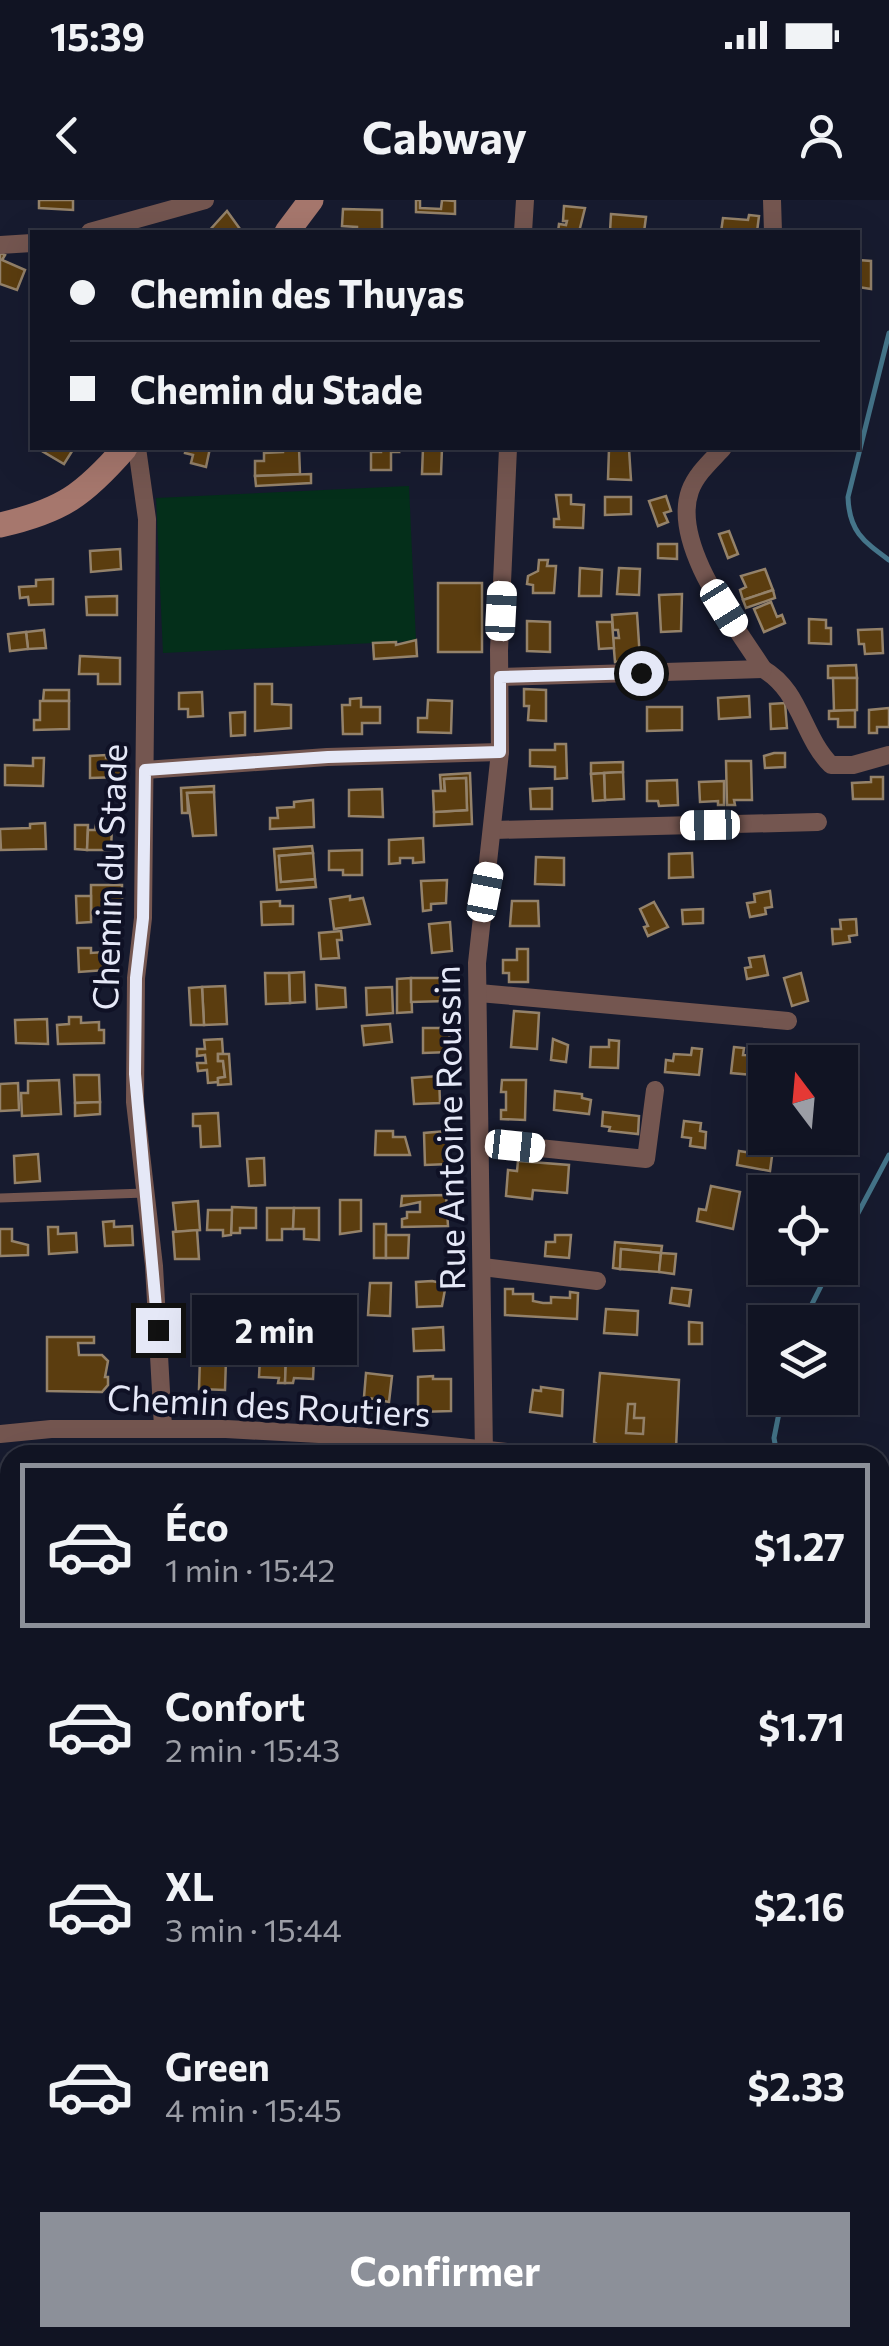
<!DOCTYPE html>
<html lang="fr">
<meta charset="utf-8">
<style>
:root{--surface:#111423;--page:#1e2130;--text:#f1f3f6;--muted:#9c9ea6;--line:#303341;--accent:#8c9099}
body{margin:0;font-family:Commissioner,sans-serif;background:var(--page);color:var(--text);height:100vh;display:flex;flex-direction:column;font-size:38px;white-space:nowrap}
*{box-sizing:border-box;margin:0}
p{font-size:32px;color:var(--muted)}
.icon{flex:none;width:55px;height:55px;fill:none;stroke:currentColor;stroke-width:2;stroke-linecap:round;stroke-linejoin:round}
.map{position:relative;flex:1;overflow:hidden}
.panel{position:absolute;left:0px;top:1245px;width:890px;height:902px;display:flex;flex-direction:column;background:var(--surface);border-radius:30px 30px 0 0;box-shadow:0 10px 40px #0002,0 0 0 2px var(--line)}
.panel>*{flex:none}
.top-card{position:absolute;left:30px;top:30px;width:830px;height:220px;border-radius:0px;box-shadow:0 10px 40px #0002,0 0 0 2px var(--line);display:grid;align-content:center;height:220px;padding:0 40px;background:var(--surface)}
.needle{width:65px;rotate:344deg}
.controls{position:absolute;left:748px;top:845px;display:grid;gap:20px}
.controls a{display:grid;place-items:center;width:110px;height:110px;border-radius:0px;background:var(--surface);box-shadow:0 10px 40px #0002,0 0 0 2px var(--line);font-size:50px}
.end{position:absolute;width:45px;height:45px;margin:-22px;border:12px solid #e5e8f7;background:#111;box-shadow:0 0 0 5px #111}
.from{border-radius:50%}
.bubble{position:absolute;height:70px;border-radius:0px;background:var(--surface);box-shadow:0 10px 40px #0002,0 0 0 2px var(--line);font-size:32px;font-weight:700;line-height:70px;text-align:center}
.car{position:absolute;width:30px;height:60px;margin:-30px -15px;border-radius:12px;box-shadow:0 0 8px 2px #0007;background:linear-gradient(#fff 24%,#345 0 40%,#fff 0 76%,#345 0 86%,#fff 0)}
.top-card b{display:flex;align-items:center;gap:35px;height:95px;font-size:38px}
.top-card b+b{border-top:2px solid var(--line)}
.top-card i{width:25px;height:25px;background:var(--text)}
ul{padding:18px 0 0;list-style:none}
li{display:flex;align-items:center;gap:30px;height:165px;margin:0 20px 15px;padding:0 20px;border:5px solid transparent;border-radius:0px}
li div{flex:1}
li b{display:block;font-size:38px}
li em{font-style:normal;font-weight:700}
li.on{border-color:var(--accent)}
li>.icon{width:90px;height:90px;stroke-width:1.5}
.cta{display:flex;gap:20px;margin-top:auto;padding:20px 40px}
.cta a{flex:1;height:115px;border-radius:0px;background:var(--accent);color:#fff;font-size:40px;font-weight:700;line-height:115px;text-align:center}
.status{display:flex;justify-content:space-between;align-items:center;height:70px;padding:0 50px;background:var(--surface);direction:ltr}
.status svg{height:28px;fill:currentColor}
header{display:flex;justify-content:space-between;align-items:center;height:130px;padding:0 40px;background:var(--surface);font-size:45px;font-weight:700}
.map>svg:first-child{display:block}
.green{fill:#042f1a}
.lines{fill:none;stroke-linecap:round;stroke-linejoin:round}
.stream{stroke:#45758a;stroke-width:5}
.building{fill:#5b3d0f;stroke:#94826a;stroke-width:2.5}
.service{stroke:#745650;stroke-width:9}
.minor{stroke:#745650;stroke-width:18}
.tertiary{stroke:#745650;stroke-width:22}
.secondary{stroke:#a6776d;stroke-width:25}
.route{stroke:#e5e8f7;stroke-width:12}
.labels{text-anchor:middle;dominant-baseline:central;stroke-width:8;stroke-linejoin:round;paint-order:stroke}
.street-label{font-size:35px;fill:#e5e8f7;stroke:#0f1125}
</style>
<div class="status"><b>15:39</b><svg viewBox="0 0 49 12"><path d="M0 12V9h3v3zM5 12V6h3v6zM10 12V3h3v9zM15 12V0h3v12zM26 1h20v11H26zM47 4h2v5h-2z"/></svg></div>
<header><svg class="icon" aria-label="back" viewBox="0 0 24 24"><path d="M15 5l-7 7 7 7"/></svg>Cabway<svg class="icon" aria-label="person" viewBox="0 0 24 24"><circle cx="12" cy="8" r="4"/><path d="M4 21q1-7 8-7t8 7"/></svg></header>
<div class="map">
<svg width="889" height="2146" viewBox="0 0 889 2146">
<rect width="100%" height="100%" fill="#171b2f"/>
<!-- green -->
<polygon class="green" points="409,286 416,441 163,453 156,298"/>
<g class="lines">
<!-- stream -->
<g class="stream">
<path d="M889,133L848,297C849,331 863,341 889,360"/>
<polyline points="840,1047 889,955"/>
<polyline points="803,1122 830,1068"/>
<polyline points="777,1255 774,1238 782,1198"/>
<polyline points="829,2138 831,2146"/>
</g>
</g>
<!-- building -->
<g class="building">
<polygon points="39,0 73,0 73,10 39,8"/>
<polygon points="416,0 420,0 420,8 441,9 442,0 455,1 455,14 416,12"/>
<polygon points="564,6 585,8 579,32 558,32 559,24 566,25 567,21 563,21"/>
<polygon points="343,9 382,10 382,32 357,32 357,27 342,26"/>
<polygon points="227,11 240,29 236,32 208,32"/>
<polygon points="611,14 646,17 644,32 610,32"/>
<polygon points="749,15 759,16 757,32 721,32 723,18 748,20"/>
<polygon points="0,53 5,55 2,60 25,70 17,90 0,84"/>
<polygon points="858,60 871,61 871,89 858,87"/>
<polygon points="44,248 74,248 64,264 42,251"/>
<polygon points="186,248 210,248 206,267 191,263 193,255 185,253"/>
<polygon points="283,248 299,248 300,274 255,276 255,261 264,261 264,253 283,252"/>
<polygon points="381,248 398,248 399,252 391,252 391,270 371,270 371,252 381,252"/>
<polygon points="423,248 442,248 441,274 422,274"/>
<polygon points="609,249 629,249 631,280 608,279"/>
<polygon points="311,274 311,283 256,286 255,276"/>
<polygon points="556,295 571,295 571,304 584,305 583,328 554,327 554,319 559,319"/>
<polygon points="666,296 671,311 664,313 668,322 658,326 649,301"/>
<polygon points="605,297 631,297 631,314 605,315"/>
<polygon points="729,331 738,354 728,358 719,334"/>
<polygon points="658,344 677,344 677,359 658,358"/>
<polygon points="120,349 121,369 91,372 90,351"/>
<polygon points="539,360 548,360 547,366 556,366 554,393 533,393 533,385 527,384 528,376 538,371"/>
<polygon points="580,368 602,370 601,396 579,396"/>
<polygon points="619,368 640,369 639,395 617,394"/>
<polygon points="765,369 773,390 743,400 740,390 746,387 741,376"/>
<polygon points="53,379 53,404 29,405 28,397 20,398 19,387 36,386 36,380"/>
<rect x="438" y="383" width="44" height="69"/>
<polygon points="773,390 775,398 746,408 743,400"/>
<polygon points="682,394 681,431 661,432 659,395"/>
<polygon points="117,396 117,415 87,415 86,397"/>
<polygon points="771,402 777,417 782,415 785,423 764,432 754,409"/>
<polygon points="637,413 640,459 615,462 613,438 619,438 618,430 613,430 612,415"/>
<polygon points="809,419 826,420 826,428 831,428 831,444 809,443"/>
<polygon points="527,421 550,422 550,452 527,451"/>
<polygon points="597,422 612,422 614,448 599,449"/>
<polygon points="882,429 883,453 865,454 864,444 859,444 858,430"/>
<polygon points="44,430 46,448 28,449 26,432"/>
<polygon points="26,432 28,449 10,451 8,434"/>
<polygon points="416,440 417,456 374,459 373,443 396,442 396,445"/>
<polygon points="80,456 120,458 120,484 98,484 98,474 79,474"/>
<polygon points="856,465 857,478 828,478 828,466"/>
<polygon points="833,478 857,478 857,510 834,511"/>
<polygon points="255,484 272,484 272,504 291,505 291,528 255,531"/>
<polygon points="524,489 546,490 546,521 528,520 529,506 524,506"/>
<polygon points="44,490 69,490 69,501 43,501"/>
<polygon points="202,492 203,516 188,517 188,509 179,509 179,493"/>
<polygon points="749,496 750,517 719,519 718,498"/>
<polygon points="361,498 361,507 380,507 380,523 362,523 362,534 343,534 342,505 350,505 350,499"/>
<polygon points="428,500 452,501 451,533 418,532 418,518 427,518"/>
<polygon points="40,501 69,501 69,529 34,530 34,520 40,520"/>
<polygon points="785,503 787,528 771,529 770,504"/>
<polygon points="647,507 682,507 682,530 647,531"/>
<polygon points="889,508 889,527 877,527 877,533 869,533 869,510"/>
<polygon points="855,510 855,527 838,527 838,519 829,519 829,511"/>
<polygon points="245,512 245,535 231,536 230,513"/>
<polygon points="555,544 566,544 567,578 555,579 555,567 530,566 530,550 555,550"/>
<polygon points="774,553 785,553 785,567 765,568 764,556"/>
<polygon points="106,555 106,558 122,558 123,577 90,578 90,556"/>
<polygon points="33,558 44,558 43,586 5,585 5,565 33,566"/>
<polygon points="726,561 751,561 752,600 734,600 735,605 727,605"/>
<polygon points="623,562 623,572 591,574 591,563"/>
<polygon points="623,572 624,599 605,600 604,573"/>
<polygon points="470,573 472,624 434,626 434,612 467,610 466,578 444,579 445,591 441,591 440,575"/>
<polygon points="604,573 605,600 593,601 591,574"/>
<polygon points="871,577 883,577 883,599 853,599 852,583 871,582"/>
<polygon points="466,578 467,610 434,612 433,591 445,591 444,579"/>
<polygon points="677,580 678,605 659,606 658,601 647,601 647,581"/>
<polygon points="724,581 724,605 718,605 718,601 700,602 699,582"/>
<polygon points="214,586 214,592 187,593 188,613 182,613 181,588"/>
<polygon points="552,588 552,609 531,609 530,589"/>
<polygon points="382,589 383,617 349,616 349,590"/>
<polygon points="214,592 216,635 193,636 187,593"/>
<polygon points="313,600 314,627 270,629 270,618 278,618 277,608 294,607 294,602"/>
<polygon points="45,623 46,649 1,650 0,629 30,628 30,624"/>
<polygon points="75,625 88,625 87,650 75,649"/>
<polygon points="96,625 112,626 111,650 87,650 88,630 95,630"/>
<polygon points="423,638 424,662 413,663 413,658 400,658 400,663 389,664 389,640"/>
<polygon points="312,646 313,653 279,656 281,682 315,679 316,687 277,690 274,649"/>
<polygon points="362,650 362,675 343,675 343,670 329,670 329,651"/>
<polygon points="313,653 315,679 281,682 279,656"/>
<polygon points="692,653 693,677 669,678 669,654"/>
<polygon points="536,657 564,658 564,685 535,684"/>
<polygon points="447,680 446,703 431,704 431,710 423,711 421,681"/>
<rect x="91" y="685" width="31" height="26"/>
<polygon points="770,691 772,707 765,708 766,714 750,717 747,703 755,702 754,694"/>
<polygon points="76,696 91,696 91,722 77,723"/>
<polygon points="350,696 350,700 363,698 370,724 334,729 330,699"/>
<polygon points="280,701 280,706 293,706 293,724 262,725 261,702"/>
<polygon points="512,701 538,701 539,726 510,726"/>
<polygon points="654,702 668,727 648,736 644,727 648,726 640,709"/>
<polygon points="703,709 703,723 683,724 682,710"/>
<polygon points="856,719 857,735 849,736 850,742 833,744 832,729 841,729 840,720"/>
<polygon points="450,722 452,751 432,753 429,724"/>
<polygon points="341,731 342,740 337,740 339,758 321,759 319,733"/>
<polygon points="78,748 91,748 91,753 104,752 105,770 79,772"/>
<polygon points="517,749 528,749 528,782 509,782 509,773 503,773 503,760 517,760"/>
<polygon points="764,756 768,775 747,779 745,768 751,767 749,758"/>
<polygon points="304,772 305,802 290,803 289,773"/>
<polygon points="265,773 289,773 290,803 266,804"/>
<polygon points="801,773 808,801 792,806 784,778"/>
<polygon points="411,778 412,812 397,813 397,779"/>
<polygon points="411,778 441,778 441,790 447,790 447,801 411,802"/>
<polygon points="316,785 345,788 346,807 317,809"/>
<polygon points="225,786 227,824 204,825 202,787"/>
<polygon points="202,787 204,825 191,825 189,788"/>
<polygon points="392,787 393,813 367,815 366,788"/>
<polygon points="514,811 539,813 537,849 511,847"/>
<polygon points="69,817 81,817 81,823 99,822 99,830 104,830 104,843 58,844 57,825 69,824"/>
<polygon points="47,819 48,844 16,843 15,820"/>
<polygon points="390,824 392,842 364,845 362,826"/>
<polygon points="423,828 449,828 450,852 423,853"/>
<polygon points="222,839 223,854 218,854 218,861 223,861 225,877 218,878 218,882 208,883 207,870 198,871 197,863 206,863 205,855 197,856 197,849 205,849 204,840"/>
<polygon points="553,839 568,845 566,862 551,860"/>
<polygon points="609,840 619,841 618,868 590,867 591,847 609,847"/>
<polygon points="825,845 844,846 842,876 840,862 823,862"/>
<polygon points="734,847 744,848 743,855 778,856 777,862 765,862 765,876 731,873"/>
<polygon points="692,848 702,849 699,875 665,872 666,860 673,861 674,854 691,855"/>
<polygon points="218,854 229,854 231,884 218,885 218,878 225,877 223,861 218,861"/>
<polygon points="74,875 99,875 100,902 75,903"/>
<polygon points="439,876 440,903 414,904 412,878"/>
<polygon points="59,880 61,914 22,916 21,893 28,893 28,881"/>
<polygon points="502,880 526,880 525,920 501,919 501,910 506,910 506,892 501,892"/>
<polygon points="18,883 19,910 0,911 0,884"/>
<polygon points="555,891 582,894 582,898 591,900 589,914 554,910"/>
<polygon points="100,902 100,914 75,916 75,903"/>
<polygon points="603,912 639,916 638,934 609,931 610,927 602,926"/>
<polygon points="218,913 220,946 201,947 200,926 193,926 193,914"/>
<polygon points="684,921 701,923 700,931 706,932 705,948 690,946 691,938 682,937"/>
<polygon points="376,931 393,931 393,937 405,937 410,955 375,955"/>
<polygon points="446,931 449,964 425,965 424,933"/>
<polygon points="739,951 772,956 770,971 737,965"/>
<polygon points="38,954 40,981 15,983 14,956"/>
<polygon points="264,958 265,985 249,986 247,959"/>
<polygon points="518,961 569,965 567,993 533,990 532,999 506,996 508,970 517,971"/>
<polygon points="711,986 740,992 733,1029 697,1021 699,1009 706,1010"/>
<polygon points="446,995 448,1026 402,1027 402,1019 407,1018 407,1012 420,1012 420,1002 401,1006 402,996"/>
<polygon points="340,1000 361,1000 361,1031 340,1034"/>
<polygon points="198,1001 200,1030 176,1032 173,1003"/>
<polygon points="232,1007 256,1008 256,1028 240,1028 240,1033 231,1033"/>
<polygon points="267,1008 294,1008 293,1029 282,1029 282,1040 267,1040"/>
<polygon points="294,1008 319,1008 319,1040 304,1039 304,1029 293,1029"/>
<polygon points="208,1010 232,1010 231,1035 223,1036 223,1030 207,1030"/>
<polygon points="114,1021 114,1027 132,1026 133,1045 105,1046 103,1022"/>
<rect x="374" y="1024" width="12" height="34"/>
<polygon points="48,1027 58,1027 58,1034 76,1033 77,1052 49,1054"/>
<polygon points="0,1029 12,1029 12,1041 28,1045 28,1055 0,1056"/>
<polygon points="197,1030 199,1059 175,1059 173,1032"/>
<polygon points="386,1035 409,1035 408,1058 386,1058"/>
<polygon points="555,1035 571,1035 569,1058 545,1056 546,1042 555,1042"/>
<polygon points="615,1042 662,1046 661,1053 621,1049 620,1069 613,1068"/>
<polygon points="621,1049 661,1053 659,1072 620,1069"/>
<polygon points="661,1053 676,1054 674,1074 659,1072"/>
<polygon points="432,1081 446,1084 442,1106 417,1107 416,1082"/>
<polygon points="370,1083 391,1083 390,1116 368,1115"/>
<polygon points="672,1088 691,1090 689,1106 670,1103"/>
<polygon points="505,1089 513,1089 513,1094 533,1094 533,1101 543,1103 551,1103 551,1097 570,1098 570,1092 578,1093 577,1119 505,1115"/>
<polygon points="606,1109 638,1111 637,1135 604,1133"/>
<polygon points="689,1122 702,1123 702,1144 689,1144"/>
<polygon points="443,1127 444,1150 414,1151 413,1129"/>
<polygon points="47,1137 94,1137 94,1143 78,1143 79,1155 102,1155 108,1161 105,1177 108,1177 108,1185 102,1192 47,1191"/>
<polygon points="260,1157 286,1158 285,1183 278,1183 279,1178 259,1177"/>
<polygon points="200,1158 226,1159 225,1190 199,1189"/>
<polygon points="286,1158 314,1159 313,1179 294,1178 293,1183 285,1183"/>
<polygon points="366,1173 392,1176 389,1202 364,1197"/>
<polygon points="600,1173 679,1180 676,1249 672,1255 613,1255 594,1242"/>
<polygon points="433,1176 433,1179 451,1179 451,1211 418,1212 418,1177"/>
<polygon points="541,1187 563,1190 562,1216 530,1212 533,1190 541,1191"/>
<polygon points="628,1204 635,1204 634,1218 644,1218 643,1234 626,1233"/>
<polygon points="880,1500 889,1501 889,1531 880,1530"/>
<polygon points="10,1643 10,1677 0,1678 0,1644"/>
<polygon points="10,1705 10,1732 0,1734 0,1706"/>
<polygon points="10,1804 10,1829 0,1830 0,1805"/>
<polygon points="10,1943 10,1974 3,1975 0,1945"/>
<polygon points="71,2138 86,2138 87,2143 93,2141 95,2146 49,2146 48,2143"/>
</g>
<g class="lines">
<!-- service -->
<polyline class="service" points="0,998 145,993"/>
<!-- minor -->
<g class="minor">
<polyline points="772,0 773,32"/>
<polyline points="90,32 205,0"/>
<polyline points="523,32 525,0"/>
<polyline points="0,45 32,43"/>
<polyline points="137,248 147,319 143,718 136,778 135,902 154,1066 163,1227"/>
<path d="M763,469C801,491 802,536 831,565H853L889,555"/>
<path d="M500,477L763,469C736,426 671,345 690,291C696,274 711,261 723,248"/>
<polyline points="145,570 327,557 500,552"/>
<polyline points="494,630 818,622"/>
<polyline points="479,793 788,821"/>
<polyline points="482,942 646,959 655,890"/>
<polyline points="483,1067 597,1081"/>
<polyline points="0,1234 51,1229 226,1229 356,1236 535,1255"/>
<polyline points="484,1255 477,763 500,552 499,450 508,248"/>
<polyline points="880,1314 889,1306"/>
<polyline points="880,1706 889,1706"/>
<polyline points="880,1814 889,1814"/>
<polyline points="880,1994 889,1994"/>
<polyline points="138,2138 140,2146"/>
<polyline points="443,2138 445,2146"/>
<polyline points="585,2138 600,2146"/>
</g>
<!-- tertiary -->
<g class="tertiary">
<polyline points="0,1854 10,1849"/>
<polyline points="276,2138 278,2146"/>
</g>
<!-- secondary -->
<g class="secondary">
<polyline points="287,32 311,0"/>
<path d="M0,325C62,311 84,295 125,248"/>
<polyline points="0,1339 10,1399"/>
</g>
</g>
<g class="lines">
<!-- route -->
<polyline class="route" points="158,1130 135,874 136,778 143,718 145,570 328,557 500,552 500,477 641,473"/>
</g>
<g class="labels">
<!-- street labels -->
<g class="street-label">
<text transform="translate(108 677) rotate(-88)">Chemin du Stade</text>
<text transform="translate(448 928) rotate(-91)">Rue Antoine Roussin</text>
<text transform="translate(269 1204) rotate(3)">Chemin des Routiers</text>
</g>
</g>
</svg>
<div class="controls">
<a><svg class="needle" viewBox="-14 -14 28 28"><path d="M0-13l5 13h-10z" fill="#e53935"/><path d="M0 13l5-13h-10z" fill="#9c9ea6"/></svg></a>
<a><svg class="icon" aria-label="locate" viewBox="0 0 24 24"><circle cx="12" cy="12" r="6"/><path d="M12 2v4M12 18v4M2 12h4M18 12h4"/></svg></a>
<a><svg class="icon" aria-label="layers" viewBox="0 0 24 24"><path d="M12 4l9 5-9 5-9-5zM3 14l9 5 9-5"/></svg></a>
</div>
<i class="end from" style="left:641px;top:473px"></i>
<i class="end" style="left:158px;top:1130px"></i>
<div class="bubble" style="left:192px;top:1095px;width:165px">2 min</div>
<i class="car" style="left:724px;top:408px;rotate:148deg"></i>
<i class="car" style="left:501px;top:411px;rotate:3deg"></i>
<i class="car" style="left:710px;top:625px;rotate:269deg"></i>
<i class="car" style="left:485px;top:692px;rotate:11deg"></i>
<i class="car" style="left:515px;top:946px;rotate:96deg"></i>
<div class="top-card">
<b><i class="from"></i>Chemin des Thuyas</b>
<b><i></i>Chemin du Stade</b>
</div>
<section class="panel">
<ul>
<li class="on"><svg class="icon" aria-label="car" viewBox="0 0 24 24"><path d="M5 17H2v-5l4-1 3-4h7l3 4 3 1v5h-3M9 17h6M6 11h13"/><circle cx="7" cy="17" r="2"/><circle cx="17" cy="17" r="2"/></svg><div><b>Éco</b><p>1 min · 15:42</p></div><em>$1.27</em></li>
<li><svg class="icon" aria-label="car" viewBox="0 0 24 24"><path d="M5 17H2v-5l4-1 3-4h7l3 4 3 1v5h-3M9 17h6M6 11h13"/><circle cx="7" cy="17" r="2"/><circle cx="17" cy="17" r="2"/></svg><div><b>Confort</b><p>2 min · 15:43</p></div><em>$1.71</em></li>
<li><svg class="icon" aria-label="car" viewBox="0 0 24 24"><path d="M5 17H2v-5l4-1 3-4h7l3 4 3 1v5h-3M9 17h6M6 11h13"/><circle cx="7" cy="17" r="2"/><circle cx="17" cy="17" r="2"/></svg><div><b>XL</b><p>3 min · 15:44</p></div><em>$2.16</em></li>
<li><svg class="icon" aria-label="car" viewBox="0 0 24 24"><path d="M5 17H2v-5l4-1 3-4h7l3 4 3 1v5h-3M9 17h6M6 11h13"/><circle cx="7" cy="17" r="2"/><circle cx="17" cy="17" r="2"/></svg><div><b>Green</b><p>4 min · 15:45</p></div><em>$2.33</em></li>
</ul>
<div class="cta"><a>Confirmer</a></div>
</section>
</div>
